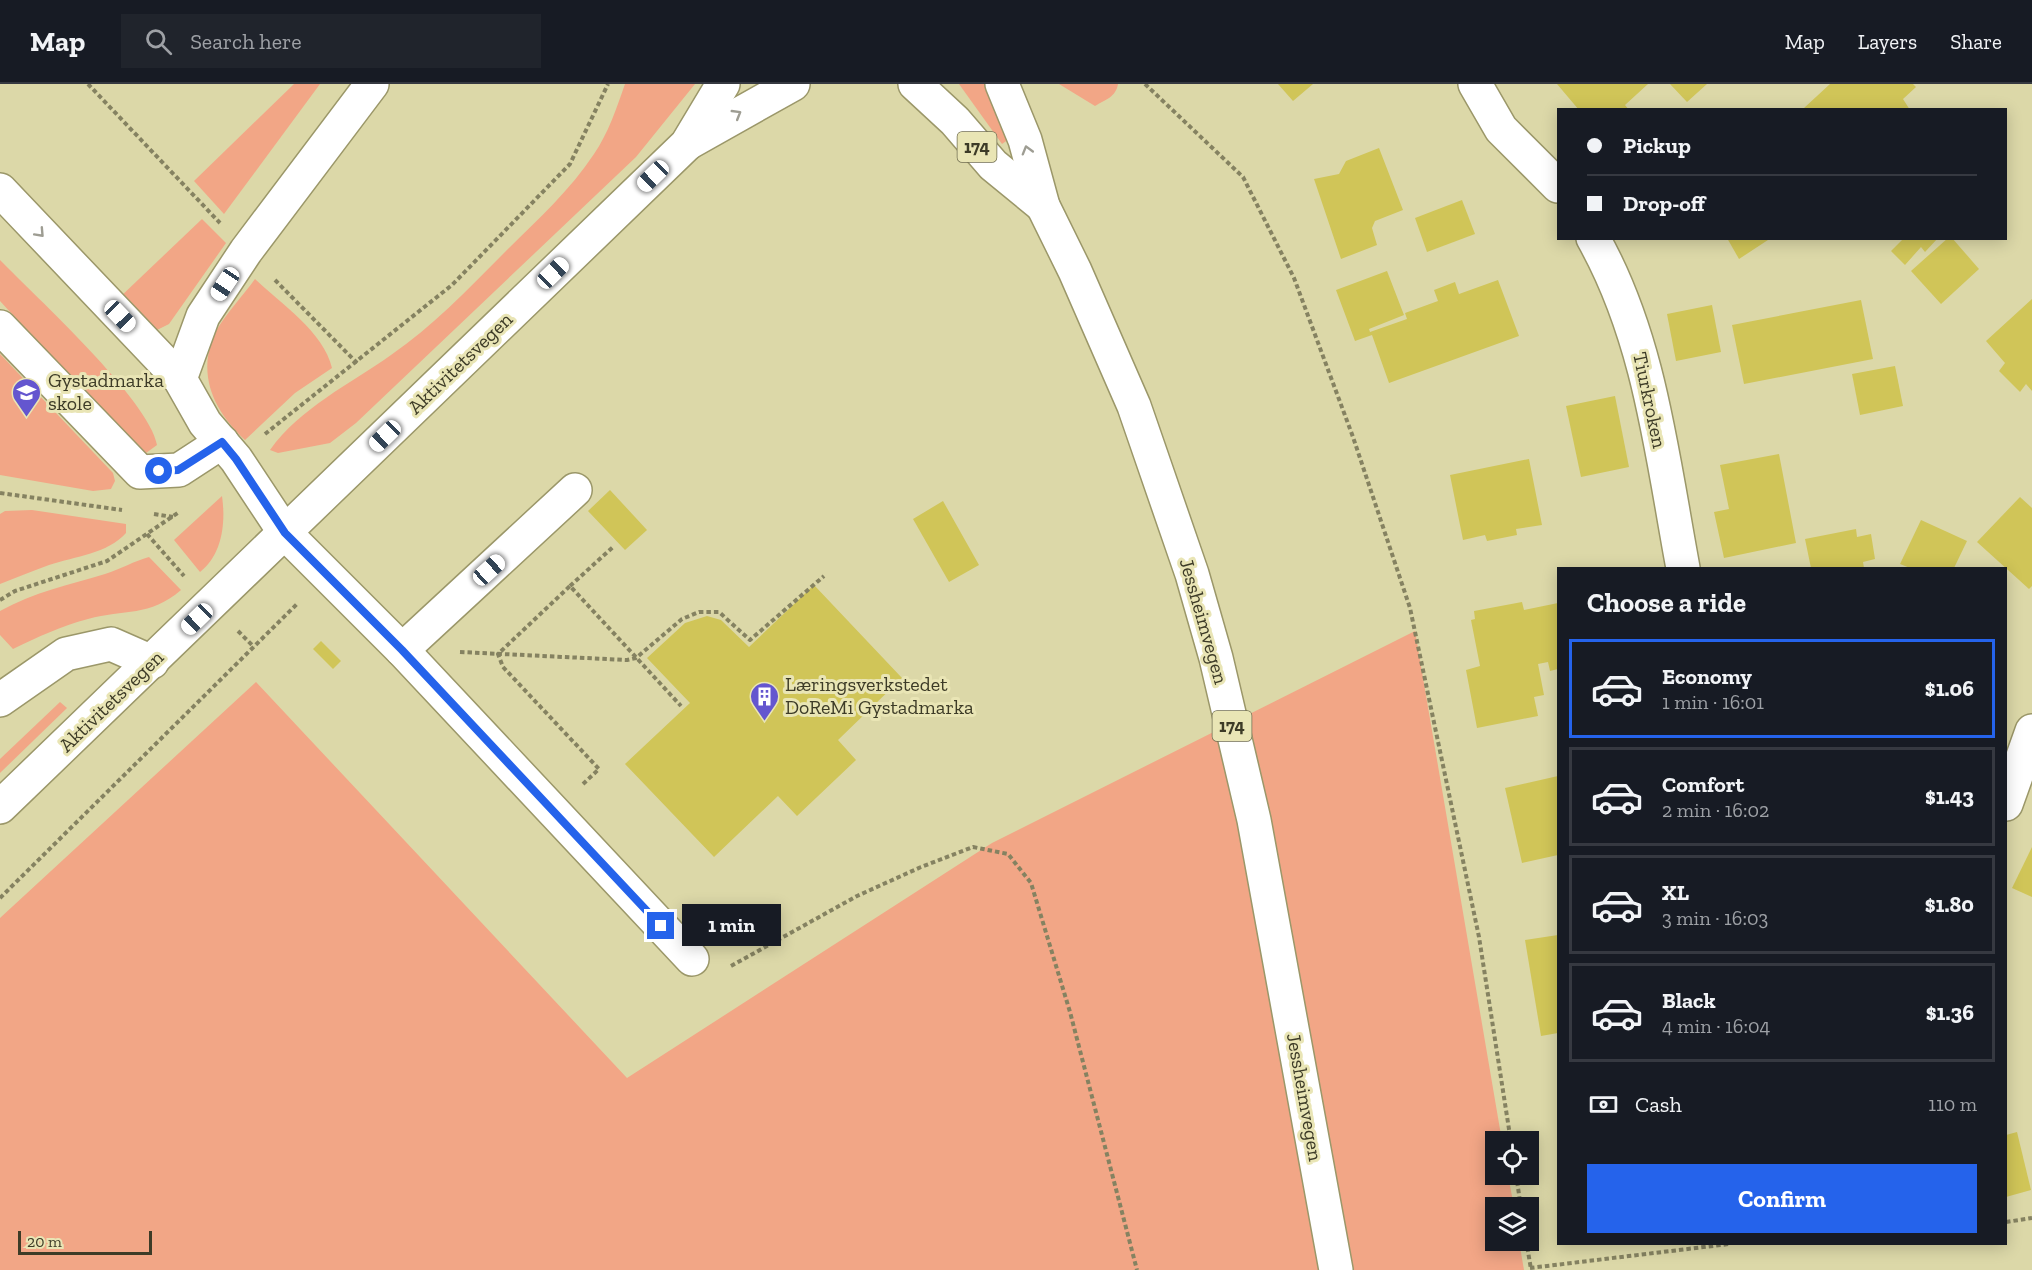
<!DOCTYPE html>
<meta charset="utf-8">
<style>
:root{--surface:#171b24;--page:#20242c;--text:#f1f3f6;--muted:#9ea1a6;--line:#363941;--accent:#2563eb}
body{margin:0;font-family:"Zilla Slab",serif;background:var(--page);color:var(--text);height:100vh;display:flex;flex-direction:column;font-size:22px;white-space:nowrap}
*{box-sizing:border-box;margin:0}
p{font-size:20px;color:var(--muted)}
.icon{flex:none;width:33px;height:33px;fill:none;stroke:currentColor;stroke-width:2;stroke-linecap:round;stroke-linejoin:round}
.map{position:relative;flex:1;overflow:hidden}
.panel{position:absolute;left:1557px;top:483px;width:450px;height:678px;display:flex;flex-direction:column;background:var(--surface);border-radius:0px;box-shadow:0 3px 15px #0003}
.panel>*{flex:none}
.top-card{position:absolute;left:1557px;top:24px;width:450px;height:132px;border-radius:0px;box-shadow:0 3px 15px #0003;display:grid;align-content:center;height:132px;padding:0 30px;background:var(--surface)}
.tools{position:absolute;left:1485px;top:1047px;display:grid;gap:12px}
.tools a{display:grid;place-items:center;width:54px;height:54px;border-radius:0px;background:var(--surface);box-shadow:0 3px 15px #0003;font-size:30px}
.scale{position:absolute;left:18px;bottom:15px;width:134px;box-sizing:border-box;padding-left:6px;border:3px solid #3d3b27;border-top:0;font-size:16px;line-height:21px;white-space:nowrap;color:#3d3b27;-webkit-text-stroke:4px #e9e5b5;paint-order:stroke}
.end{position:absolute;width:27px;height:27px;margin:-14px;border:8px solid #2563eb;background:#fff;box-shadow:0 0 0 3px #fff}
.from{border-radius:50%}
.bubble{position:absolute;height:42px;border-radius:0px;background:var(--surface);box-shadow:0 3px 15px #0003;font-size:20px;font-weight:700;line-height:42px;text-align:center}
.car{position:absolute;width:18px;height:36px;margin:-18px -9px;border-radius:8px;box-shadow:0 0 4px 2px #0007;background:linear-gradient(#fff 24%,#345 0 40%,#fff 0 76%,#345 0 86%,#fff 0)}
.top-card b{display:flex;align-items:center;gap:21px;height:57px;font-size:22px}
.top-card b+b{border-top:2px solid var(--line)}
.top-card i{width:15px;height:15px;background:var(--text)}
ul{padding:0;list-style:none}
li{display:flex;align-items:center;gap:18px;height:99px;margin:0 12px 9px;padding:0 18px;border:3px solid var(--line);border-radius:0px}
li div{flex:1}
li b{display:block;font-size:22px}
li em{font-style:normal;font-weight:700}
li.selected{border-color:var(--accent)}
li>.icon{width:54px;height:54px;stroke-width:1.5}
h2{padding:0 30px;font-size:27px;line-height:72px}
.pay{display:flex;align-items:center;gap:15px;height:66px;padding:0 30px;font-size:22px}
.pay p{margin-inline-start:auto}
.cta{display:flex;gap:12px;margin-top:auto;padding:12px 30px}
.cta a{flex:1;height:69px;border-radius:0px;background:var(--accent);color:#fff;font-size:24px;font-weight:700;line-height:69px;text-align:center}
header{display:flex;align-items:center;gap:36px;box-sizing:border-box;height:84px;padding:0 30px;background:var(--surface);border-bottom:2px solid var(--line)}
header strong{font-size:28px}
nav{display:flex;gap:33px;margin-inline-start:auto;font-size:21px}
.search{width:420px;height:54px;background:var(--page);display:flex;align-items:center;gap:15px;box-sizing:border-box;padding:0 21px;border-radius:0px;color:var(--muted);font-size:22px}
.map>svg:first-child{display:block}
.green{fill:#f2a686}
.building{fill:#d0c558}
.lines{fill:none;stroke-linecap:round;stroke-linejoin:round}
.minor-casing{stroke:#9b9769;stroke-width:36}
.major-casing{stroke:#9b9769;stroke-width:36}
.path{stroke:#858261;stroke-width:4;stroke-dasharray:4.5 3;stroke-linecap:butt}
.minor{stroke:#fff;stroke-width:33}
.major{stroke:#fff;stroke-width:33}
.oneway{stroke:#9e9d93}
.route{stroke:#2563eb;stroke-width:8}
.labels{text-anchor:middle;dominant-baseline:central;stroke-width:6;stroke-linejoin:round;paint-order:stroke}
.shield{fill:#e9e5b5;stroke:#716e52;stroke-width:1.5}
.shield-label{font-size:18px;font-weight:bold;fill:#3d3b27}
.street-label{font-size:20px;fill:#3d3b27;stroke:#e9e5b5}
.poi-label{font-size:20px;fill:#3d3b27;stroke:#e9e5b5;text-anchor:start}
</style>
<header>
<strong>Map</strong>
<div class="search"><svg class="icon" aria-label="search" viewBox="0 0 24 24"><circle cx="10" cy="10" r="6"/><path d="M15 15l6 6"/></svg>Search here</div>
<nav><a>Map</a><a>Layers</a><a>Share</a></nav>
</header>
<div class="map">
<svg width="2032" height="1186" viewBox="0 0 2032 1186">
<rect width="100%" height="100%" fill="#dcd8a8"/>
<!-- green -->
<g class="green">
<polygon points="294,0 320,0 224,130 194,97"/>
<path d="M625,0H695L636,73L356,339L330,359L278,369L270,366C300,324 350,300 391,271C432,243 467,206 502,171C534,139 569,108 594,70C608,50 617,23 625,0Z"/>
<polygon points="959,0 987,0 1009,55 1002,60"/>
<path d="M1059,0H1118C1116,13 1105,16 1095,22Z"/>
<polygon points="202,135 226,159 169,240 155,247 118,215"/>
<path d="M0,176C35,212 150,317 157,361L146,369L139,368L0,217Z"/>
<path d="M255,195C280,219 324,248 332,284L295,309L245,356C217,330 198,296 212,256C219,237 243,212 255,195Z"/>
<polygon points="0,270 113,389 115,397 111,405 93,407 0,391"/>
<path d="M222,412C226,439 222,471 200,488L174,456Z"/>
<path d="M32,426L126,440V449C107,470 76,472 49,481C32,487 16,494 0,500V430L5,427Z"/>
<path d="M149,473L181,506C150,533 124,525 88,535C61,542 38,553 13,565L0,551V527C34,508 69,501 105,490C121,485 134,477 149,473Z"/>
<polygon points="1415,547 1502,1057 1496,1058 1496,1090 1508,1091 1514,1123 1496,1124 1496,1156 1519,1157 1524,1186 0,1186 0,834 256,598 627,994 992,759"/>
<polygon points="60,618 67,624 0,689 0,675"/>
</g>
<!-- building -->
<g class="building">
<polygon points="1278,0 1313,0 1293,17"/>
<polygon points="1557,0 1648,0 1625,21 1629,26 1579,26"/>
<polygon points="1670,0 1707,0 1687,18"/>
<polygon points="1830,0 1913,0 1916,3 1903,15 1910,26 1806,26 1804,24"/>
<polygon points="1379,64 1403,126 1375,137 1372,144 1377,161 1341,175 1314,95 1339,90 1346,77"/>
<polygon points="1462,116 1475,150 1427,168 1415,134"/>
<polygon points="1727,154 1771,154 1739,175"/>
<polygon points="1904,154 1938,154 1925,168 1921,163 1905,181 1891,167"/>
<polygon points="1948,154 1952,154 1979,185 1941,220 1911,187"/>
<polygon points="1387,187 1404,231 1369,245 1370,248 1407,235 1405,229 1438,217 1434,206 1455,198 1459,210 1498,196 1519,252 1389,299 1372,251 1355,257 1336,206"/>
<polygon points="2032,215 2032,307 2026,300 2020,308 1999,287 2005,279 1986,257"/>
<polygon points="1861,216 1873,275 1744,300 1732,241"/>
<polygon points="1712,221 1721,268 1676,277 1667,230"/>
<polygon points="1895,282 1903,322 1860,331 1852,290"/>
<polygon points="1615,312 1629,383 1581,393 1566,322"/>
<polygon points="1779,370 1796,459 1724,474 1714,428 1729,425 1720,381"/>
<polygon points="1529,375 1542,441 1516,445 1517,451 1487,457 1485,451 1463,456 1450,391"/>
<polygon points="610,406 647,446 625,466 588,427"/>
<polygon points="2020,413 2032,424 2032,502 2029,505 1977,458"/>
<polygon points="943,417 979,481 949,498 913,435"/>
<polygon points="1921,436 1967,457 1954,484 1910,484 1900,480"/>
<polygon points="1856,445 1857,453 1871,450 1875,475 1863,478 1864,484 1811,484 1805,455"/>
<polygon points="814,501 902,594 838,656 856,676 797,732 778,712 714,773 625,680 690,619 647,574 685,539 707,532 721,536 749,563"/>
<polygon points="1522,518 1524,526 1558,519 1558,585 1550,587 1548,578 1538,580 1544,611 1534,613 1538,632 1477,644 1466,586 1480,582 1471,536 1475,535 1474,527"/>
<polygon points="321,557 341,577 333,585 313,565"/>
<polygon points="1558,692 1558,771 1522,779 1505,704"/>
<polygon points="2032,763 2032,813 2012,804"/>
<polygon points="1558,851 1558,949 1541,952 1525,856"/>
<polygon points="2017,1048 2031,1106 2006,1113 2006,1051"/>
</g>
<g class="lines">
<defs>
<g id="minor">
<polyline points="1475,0 1501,45 1558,102"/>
<polyline points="688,59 793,0"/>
<polyline points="0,106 180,295 205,339 236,375 285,449 402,566 692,875"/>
<path d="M1593,154C1650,255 1662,372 1683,484"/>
<polyline points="0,243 140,388 179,386 222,358"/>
<polyline points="180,295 203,232 246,167 372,0"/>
<polyline points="402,566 575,406"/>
<polyline points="0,616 66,570 111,560 152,578"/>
<polyline points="2006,720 2032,647"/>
<polyline points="0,723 687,60 723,0"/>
</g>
<g id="major">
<polyline points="915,0 955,37 993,81 1043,122"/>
<polyline points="1002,0 1025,56 1043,122 1075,187 1134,322 1192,490 1216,574 1254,736 1336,1186"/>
</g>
</defs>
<!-- minor casing -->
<use href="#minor" class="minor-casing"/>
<!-- major casing -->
<use href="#major" class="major-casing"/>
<!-- path -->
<g class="path">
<polyline points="88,0 220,139"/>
<polyline points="1145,0 1243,93 1294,194 1353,353 1410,524 1479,853 1511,1058"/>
<polyline points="275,196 357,279"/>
<polyline points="265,350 452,201 570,80 608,0"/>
<polyline points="0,409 122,426"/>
<polyline points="154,430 173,433"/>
<polyline points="147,450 184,492"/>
<polyline points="570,502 613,463"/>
<polyline points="0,516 15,507 107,477 179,428"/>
<polyline points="238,547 254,563"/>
<polyline points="460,568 627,576 636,574 682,535 699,528 719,528 750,556 824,492"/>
<polyline points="583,700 599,685 503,583 498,570 570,502 681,622"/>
<polyline points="0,814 298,519"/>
<polyline points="731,882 857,812 921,783 973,763 1008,770 1031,799 1070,928 1137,1186"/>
<polyline points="1516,1090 1521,1124"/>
<polyline points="2006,1138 2032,1134"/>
<polyline points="1526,1156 1531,1185"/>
<polyline points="1530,1184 1729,1160"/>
</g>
<!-- minor -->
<use href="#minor" class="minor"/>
<!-- major -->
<use href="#major" class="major"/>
</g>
<!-- one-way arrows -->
<defs><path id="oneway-chevron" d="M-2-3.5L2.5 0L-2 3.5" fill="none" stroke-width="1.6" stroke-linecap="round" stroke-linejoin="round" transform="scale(1.5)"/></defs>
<g class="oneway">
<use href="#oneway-chevron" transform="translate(737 30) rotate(-31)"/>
<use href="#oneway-chevron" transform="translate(1027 66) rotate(-106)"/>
<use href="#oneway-chevron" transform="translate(40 149) rotate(47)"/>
</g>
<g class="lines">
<!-- route -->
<polyline class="route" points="159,387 178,386 222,358 236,375 285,449 402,566 661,842"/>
</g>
<!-- icons -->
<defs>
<symbol id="school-pin" viewBox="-11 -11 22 30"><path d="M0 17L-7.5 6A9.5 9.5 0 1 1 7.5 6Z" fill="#6456cf" stroke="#e9e5b5"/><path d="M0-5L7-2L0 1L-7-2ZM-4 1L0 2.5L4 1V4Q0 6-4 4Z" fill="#fff"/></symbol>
<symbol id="building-pin" viewBox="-11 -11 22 30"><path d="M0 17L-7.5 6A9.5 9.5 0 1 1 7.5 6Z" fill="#6456cf" stroke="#e9e5b5"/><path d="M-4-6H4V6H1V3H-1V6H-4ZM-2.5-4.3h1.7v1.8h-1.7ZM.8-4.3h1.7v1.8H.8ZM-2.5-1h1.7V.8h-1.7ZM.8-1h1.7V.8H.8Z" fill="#fff"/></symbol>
</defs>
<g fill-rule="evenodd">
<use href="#school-pin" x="10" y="292" width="33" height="45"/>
<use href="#building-pin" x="748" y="596" width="33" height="45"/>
</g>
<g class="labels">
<!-- shield labels -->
<g class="shield">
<rect x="957.5" y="48" width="39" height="30" rx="4.5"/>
<rect x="1212.5" y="627" width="39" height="30" rx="4.5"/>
</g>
<g class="shield-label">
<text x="977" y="63">174</text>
<text x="1232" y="642">174</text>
</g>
<!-- street labels -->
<g class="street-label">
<text transform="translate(460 279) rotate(-44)">Aktivitetsvegen</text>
<text transform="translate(1650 316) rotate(78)">Tiurkroken</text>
<text transform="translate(1204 537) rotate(74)">Jessheimvegen</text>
<text transform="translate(111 617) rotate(-44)">Aktivitetsvegen</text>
<text transform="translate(1305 1013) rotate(80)">Jessheimvegen</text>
</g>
<!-- poi labels -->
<g class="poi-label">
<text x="48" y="296">Gystadmarka<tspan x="48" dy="23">skole</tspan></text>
<text x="785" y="600">Læringsverkstedet<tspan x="785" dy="23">DoReMi Gystadmarka</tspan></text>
</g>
</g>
</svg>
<div class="tools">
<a><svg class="icon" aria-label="locate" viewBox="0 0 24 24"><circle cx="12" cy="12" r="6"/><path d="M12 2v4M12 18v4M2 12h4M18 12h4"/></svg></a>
<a><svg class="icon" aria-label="layers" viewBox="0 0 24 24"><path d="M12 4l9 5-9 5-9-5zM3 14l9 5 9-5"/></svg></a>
</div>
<div class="scale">20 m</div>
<i class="end from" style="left:159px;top:387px"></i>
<i class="end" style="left:661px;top:842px"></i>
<div class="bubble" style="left:682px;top:820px;width:99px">1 min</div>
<i class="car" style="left:653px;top:92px;rotate:226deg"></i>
<i class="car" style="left:553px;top:189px;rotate:46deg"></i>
<i class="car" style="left:225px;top:200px;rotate:214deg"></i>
<i class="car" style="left:120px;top:232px;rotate:136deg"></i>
<i class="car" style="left:385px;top:352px;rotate:226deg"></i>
<i class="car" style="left:489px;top:486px;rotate:48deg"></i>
<i class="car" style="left:197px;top:535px;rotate:226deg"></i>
<div class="top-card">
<b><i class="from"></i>Pickup</b>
<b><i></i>Drop-off</b>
</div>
<section class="panel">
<h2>Choose a ride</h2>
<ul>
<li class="selected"><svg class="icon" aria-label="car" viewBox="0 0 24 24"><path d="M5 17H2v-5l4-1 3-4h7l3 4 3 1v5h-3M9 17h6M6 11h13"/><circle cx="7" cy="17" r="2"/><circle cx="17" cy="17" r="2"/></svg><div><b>Economy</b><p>1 min · 16:01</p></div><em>$1.06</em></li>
<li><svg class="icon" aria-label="car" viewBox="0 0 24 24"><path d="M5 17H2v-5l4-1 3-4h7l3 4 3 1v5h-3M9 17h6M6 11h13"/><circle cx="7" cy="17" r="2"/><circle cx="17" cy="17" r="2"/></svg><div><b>Comfort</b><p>2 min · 16:02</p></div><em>$1.43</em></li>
<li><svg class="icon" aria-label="car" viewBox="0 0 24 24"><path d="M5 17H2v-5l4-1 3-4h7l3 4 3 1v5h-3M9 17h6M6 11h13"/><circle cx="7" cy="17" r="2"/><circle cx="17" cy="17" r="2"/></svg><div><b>XL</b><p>3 min · 16:03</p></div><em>$1.80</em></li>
<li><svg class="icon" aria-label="car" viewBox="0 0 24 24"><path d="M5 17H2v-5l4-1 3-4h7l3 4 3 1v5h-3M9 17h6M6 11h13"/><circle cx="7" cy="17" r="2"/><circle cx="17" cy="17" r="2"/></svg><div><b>Black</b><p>4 min · 16:04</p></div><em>$1.36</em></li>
</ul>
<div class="pay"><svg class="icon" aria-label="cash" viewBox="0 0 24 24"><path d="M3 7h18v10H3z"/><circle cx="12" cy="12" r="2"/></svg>Cash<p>110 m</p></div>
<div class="cta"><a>Confirm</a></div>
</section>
</div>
